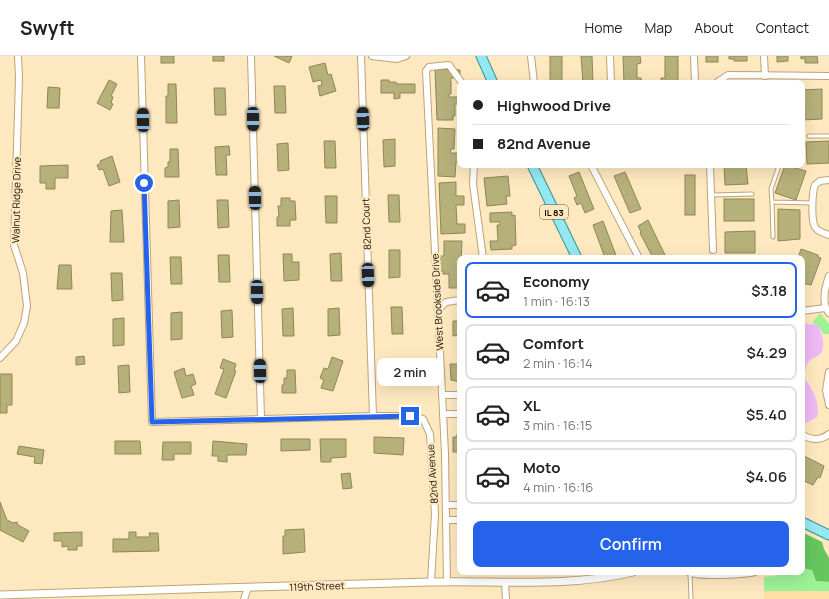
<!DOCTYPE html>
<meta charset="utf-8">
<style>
:root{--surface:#fff;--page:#f2f2f2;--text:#222;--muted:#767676;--line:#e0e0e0;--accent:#2563eb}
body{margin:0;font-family:Manrope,sans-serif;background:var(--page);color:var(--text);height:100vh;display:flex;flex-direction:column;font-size:15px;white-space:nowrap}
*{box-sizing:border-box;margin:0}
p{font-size:13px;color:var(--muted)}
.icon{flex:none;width:22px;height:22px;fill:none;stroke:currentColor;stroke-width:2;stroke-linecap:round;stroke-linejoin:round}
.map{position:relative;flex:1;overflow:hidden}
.drawer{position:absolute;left:457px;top:199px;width:348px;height:320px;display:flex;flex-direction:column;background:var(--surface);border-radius:8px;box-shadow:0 4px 16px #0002}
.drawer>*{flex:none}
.hud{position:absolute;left:457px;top:24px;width:348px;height:88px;border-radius:8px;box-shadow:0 4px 16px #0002;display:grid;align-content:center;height:88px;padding:0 16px;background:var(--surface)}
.end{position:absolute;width:18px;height:18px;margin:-9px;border:5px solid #2563eb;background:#fff;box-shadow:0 0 0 2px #fff}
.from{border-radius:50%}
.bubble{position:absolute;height:28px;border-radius:8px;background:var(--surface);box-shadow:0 4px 16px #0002;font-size:13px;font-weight:600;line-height:28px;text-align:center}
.car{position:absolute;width:12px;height:24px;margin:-12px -6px;border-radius:5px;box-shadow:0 0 3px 1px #0007;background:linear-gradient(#222 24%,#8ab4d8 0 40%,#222 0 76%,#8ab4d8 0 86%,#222 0)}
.hud b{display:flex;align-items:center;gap:14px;height:38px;font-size:15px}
.hud b+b{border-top:1px solid var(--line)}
.hud i{width:10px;height:10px;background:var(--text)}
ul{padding:7px 0 0;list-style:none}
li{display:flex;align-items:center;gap:12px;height:56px;margin:0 8px 6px;padding:0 8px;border:2px solid var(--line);border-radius:8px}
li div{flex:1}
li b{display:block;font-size:15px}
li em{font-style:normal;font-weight:600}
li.active{border-color:var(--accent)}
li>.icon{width:36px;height:36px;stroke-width:1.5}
.primary-button{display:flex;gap:8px;margin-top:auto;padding:8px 16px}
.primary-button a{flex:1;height:46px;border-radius:8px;background:var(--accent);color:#fff;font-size:16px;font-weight:600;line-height:46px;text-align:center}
header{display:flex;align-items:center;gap:24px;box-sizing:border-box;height:56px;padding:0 20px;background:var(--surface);border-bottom:1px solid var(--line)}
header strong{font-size:19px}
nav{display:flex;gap:22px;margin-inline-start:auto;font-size:14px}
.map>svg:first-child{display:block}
.built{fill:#fedea5}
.green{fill:#9df296}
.forest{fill:#65c65f}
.water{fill:#efb9f6}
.building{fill:#b6b07b;stroke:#8d8754}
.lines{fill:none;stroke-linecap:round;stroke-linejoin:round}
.service-casing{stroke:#bea473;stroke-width:5}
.minor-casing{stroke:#bea473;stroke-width:8}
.tertiary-casing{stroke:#bea473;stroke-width:9}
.primary-casing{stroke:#399396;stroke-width:11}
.service{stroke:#fff;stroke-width:3}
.minor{stroke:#fff;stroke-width:6}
.tertiary{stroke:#fff;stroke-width:7}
.primary{stroke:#94e9f0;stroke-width:9}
.route{stroke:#2563eb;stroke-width:5}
.labels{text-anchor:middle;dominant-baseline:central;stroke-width:4;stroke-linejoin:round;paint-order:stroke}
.shield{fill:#fee8c0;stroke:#5c4f3a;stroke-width:1}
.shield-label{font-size:9px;font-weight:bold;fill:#170e00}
.street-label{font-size:10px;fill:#170e00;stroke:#fee8c0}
</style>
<header>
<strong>Swyft</strong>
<nav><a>Home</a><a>Map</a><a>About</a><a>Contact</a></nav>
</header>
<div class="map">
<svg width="829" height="543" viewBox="0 0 829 543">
<rect width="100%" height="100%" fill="#fee8c0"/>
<!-- built -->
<rect class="built" x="764" y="535" width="65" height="8"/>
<!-- green -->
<g class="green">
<polygon points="820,257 829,268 829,278 823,278 818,269 812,267"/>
<path d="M802,512L812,514L816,525L829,526V535H764V521C778,520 788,516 802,516Z"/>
</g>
<!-- forest -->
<polygon class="forest" points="802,476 822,486 824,493 829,502 829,526 816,525 812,514 802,512"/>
<!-- water -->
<path class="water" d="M802,267L818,269C822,278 827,291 819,299C816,301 813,302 810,304C805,309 805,316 805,323C812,332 821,349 817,361L806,367L802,365Z"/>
<!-- building -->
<g class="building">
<rect x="161" y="0" width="13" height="7"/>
<rect x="213" y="0" width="11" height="5"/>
<polygon points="274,0 292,0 289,7"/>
<rect x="550" y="0" width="12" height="27"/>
<polygon points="581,0 592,0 593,27 583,27"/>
<polygon points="623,0 640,0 641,7 637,8 637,22 641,22 642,27 624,27"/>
<polygon points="665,0 678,0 678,27 661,27 661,22 665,22"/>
<rect x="706" y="0" width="12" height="6"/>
<polygon points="729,0 747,0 747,5 734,5 734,3 729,3"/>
<polygon points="777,0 788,0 788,5 777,6"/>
<polygon points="801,0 817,0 818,7 805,7 805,2 801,3"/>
<polygon points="325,7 328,19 331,18 336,35 320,40 318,30 322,29 321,24 313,26 309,11"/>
<polygon points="435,13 460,14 460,22 451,22 451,38 449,38 449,41 460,41 460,48 455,48 455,60 453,60 453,64 437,64"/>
<polygon points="109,24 117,28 111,40 113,41 111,47 113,48 110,54 97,47"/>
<polygon points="381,24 389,24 389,26 396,26 397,28 415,28 415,37 400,37 400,42 394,43 394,37 381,37"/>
<polygon points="168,28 176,28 177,67 166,67 166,40 168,40"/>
<polygon points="274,30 285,30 286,57 275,57"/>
<polygon points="48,31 60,32 59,52 47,52"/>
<polygon points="214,32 225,32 226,59 215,59"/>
<polygon points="822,33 822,63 802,64 802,34"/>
<polygon points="438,72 455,73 454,93 451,93 450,97 460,97 460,106 456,106 455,121 438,120"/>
<polygon points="395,83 395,110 384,111 383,84"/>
<polygon points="324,85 335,85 336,112 325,112"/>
<polygon points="829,85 829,107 807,108 806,86"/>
<polygon points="288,87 289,114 278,115 277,88"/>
<polygon points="229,90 230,99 226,99 227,119 216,119 215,91"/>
<polygon points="170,93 178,93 179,121 165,121 165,112 168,111 168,106 170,106"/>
<polygon points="112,100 120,126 109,130 103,113 99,114 97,109 101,107 100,105"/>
<polygon points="68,109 68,122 55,122 55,133 46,133 46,127 40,127 40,110"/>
<polygon points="724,109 746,109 748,128 725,129"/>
<polygon points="785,109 806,115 796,144 775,137"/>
<polygon points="579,116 594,153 585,157 581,147 577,149 574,142 577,140 569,120"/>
<polygon points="625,116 641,153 630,157 614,120"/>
<rect x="685" y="119" width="10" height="40"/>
<polygon points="508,120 510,140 506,140 507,148 487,150 484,122"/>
<polygon points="456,126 456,140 464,140 464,149 456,149 457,168 465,168 465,177 441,178 439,127"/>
<polygon points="388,139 399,139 400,166 389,166"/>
<polygon points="325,140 337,140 337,167 326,167"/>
<polygon points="281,142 290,142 290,145 295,145 296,164 290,164 290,170 277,170 277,161 279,161 278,150 281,150"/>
<rect x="724" y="143" width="30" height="22"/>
<polygon points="179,144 180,171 168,172 168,145"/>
<polygon points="217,144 228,144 229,171 218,172"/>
<polygon points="778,153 800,154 800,183 778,185"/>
<polygon points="122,154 124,186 110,186 111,155"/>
<polygon points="512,156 512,160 515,159 516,189 512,190 512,193 491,194 490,185 498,185 497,169 500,169 500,166 490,166 490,157"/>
<polygon points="648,164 666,201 664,202 653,202 640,177 641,176 638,170"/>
<polygon points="603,165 617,202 605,202 593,169"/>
<polygon points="755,175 755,197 725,197 725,176"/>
<polygon points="444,185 462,185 460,232 449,232 449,218 443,218 443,215 440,215 440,200 444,200"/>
<polygon points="801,193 818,199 818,201 821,202 811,229 802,227 802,202 798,202"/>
<polygon points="389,194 400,194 400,221 389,222"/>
<polygon points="341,197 342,225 331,225 330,198"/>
<polygon points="283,198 292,198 292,206 299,206 299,224 284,225"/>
<polygon points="218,199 229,199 230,226 219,226"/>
<polygon points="170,201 181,201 182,228 171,228"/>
<polygon points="59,209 71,209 72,233 57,233"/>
<polygon points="111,217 122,217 123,244 112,245"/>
<polygon points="391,251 402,251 403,278 392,278"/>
<polygon points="293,252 294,280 283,280 282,253"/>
<polygon points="339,252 340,279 328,280 328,253"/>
<polygon points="232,254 233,281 222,282 221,255"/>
<polygon points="182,256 182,283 171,284 171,257"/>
<polygon points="124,262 124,289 113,290 113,263"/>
<polygon points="459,262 460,279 453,280 453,265 459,265"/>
<polygon points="84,300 85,308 76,309 76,301"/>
<polygon points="332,301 343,305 333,335 321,332 324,324 320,322 324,312 328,313"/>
<polygon points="223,303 236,308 234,315 236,315 226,342 215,338 224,313 220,312"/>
<polygon points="390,307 394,307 394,312 401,312 401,307 410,307 410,311 417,311 417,326 390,325"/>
<polygon points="450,308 460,308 460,326 451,324"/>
<polygon points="129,309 130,336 119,337 118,310"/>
<polygon points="184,312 186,320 193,318 196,328 191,330 194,339 182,342 174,316"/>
<polygon points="287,314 295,314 296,337 282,337 282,329 284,329 284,322 287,322"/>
<polygon points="0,318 12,318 12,349 7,349 7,357 0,357"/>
<polygon points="457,378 460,378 460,396 453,396 453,381 457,381"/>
<polygon points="374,381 404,382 403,399 374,397"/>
<polygon points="281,383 310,383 310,394 281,395"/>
<polygon points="320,383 346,383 346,401 331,402 331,406 321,406"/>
<polygon points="115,385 140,385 141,398 115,398"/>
<polygon points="213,385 247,388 246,399 227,399 227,406 218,405 218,400 212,400"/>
<polygon points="163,386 191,386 191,398 174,398 174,404 162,404"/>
<polygon points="19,390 44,394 42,408 34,407 35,401 17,398"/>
<polygon points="802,399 824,410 820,422 818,421 813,429 802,424"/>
<rect x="459" y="413" width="1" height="22"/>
<polygon points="350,417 352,432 343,433 341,418"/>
<polygon points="0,446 7,464 13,467 17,466 18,469 29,475 23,486 0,474"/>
<polygon points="304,473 305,496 283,498 283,480 285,480 285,474"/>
<polygon points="82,476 82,490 77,490 77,494 68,494 68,490 62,491 62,485 54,485 54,477"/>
<polygon points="129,476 136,476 136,481 150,481 149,477 158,477 159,495 113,496 113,483 129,483"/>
</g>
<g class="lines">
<defs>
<g id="service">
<polyline points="809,80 829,80"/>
<polyline points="779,110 771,133 772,146 813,147"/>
<polyline points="712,139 752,138"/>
<polyline points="772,146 773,181"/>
<polyline points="690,517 691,543"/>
</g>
<g id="minor">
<polyline points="141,0 152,366 373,360 410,360 423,363 430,378 435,458 431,526"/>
<polyline points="251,0 261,362"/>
<polyline points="361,0 373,360"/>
<polyline points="372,0 397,3 406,0"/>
<polyline points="531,0 534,27"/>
<polyline points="610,0 611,27"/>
<polyline points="694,0 695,27"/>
<polyline points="764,0 765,20"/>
<polyline points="716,27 728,19 829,20"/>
<polyline points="474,109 473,128 483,202"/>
<polyline points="591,109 639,202"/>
<polyline points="710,109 713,194"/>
<path d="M829,124L820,125L815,129C812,136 811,164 815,171C818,176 824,177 829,179"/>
<path d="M829,220C825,231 821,247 829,257"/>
<polyline points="438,254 446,246 460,244"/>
<polyline points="802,255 825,252"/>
<polyline points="0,302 16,285 24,267 27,250 23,217 14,189 19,22 18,0"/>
<polyline points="829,316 826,334 829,349"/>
<polyline points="442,339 460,339"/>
<polyline points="443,358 460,358"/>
<path d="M802,379C812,384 820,385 829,378"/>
<polyline points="446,449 460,449"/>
<polyline points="446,464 460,464"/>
<path d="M689,516C697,521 745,519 755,516"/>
<polyline points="447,526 445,397 426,15 429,11 449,9 462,27"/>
<polyline points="505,526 506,543"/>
<polyline points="244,543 248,532"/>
</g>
<path id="tertiary" d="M0,539C143,535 287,529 430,526C497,524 567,532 633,516"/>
<g id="primary">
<polyline points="481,0 493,27"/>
<polyline points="532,109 577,202"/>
<polyline points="802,466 829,479"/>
</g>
</defs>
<!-- service casing -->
<use href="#service" class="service-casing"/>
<!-- minor casing -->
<use href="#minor" class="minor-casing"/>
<!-- tertiary casing -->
<use href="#tertiary" class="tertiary-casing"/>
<!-- primary casing -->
<use href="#primary" class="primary-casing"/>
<!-- service -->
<use href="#service" class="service"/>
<!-- minor -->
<use href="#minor" class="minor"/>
<!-- tertiary -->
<use href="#tertiary" class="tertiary"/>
<!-- primary -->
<use href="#primary" class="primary"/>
</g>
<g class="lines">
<!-- route -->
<polyline class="route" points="144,127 152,366 410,360"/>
</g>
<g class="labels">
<!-- shield labels -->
<rect class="shield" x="540" y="149" width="28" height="14" rx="3"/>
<g class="shield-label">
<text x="554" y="156">IL 83</text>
</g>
<!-- street labels -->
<g class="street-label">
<text transform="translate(16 144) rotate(-89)">Walnut Ridge Drive</text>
<text transform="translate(366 168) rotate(-92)">82nd Court</text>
<text transform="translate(437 246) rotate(-93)">West Brookside Drive</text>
<text transform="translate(432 418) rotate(-94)">82nd Avenue</text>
<text transform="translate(317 530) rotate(-2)">119th Street</text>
</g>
</g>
</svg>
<i class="end from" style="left:144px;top:127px"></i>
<i class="end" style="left:410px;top:360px"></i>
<div class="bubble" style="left:377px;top:302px;width:66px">2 min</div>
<i class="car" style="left:253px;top:63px;rotate:179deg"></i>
<i class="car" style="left:363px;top:63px;rotate:358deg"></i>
<i class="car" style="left:143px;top:64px;rotate:359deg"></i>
<i class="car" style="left:255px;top:142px;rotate:359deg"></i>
<i class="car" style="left:368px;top:219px;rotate:178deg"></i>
<i class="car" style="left:257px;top:236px;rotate:179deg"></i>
<i class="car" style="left:260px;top:315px;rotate:359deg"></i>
<div class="hud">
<b><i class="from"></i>Highwood Drive</b>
<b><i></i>82nd Avenue</b>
</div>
<section class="drawer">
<ul>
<li class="active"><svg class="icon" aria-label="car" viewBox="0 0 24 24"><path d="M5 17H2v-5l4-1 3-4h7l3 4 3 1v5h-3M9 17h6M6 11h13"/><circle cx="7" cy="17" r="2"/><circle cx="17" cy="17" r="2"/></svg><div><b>Economy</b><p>1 min · 16:13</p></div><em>$3.18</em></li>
<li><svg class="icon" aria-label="car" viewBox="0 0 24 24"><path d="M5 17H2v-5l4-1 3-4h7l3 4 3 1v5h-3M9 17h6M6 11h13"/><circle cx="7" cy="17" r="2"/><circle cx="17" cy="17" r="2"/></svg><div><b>Comfort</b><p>2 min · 16:14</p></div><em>$4.29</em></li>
<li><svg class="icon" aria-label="car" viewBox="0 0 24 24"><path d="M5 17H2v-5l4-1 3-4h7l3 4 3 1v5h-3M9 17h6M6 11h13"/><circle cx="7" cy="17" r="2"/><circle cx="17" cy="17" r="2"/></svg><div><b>XL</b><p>3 min · 16:15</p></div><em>$5.40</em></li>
<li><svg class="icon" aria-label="car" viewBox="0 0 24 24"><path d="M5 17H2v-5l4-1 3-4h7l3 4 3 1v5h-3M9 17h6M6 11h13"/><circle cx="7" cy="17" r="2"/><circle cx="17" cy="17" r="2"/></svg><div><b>Moto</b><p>4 min · 16:16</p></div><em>$4.06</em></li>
</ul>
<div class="primary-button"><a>Confirm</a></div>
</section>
</div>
